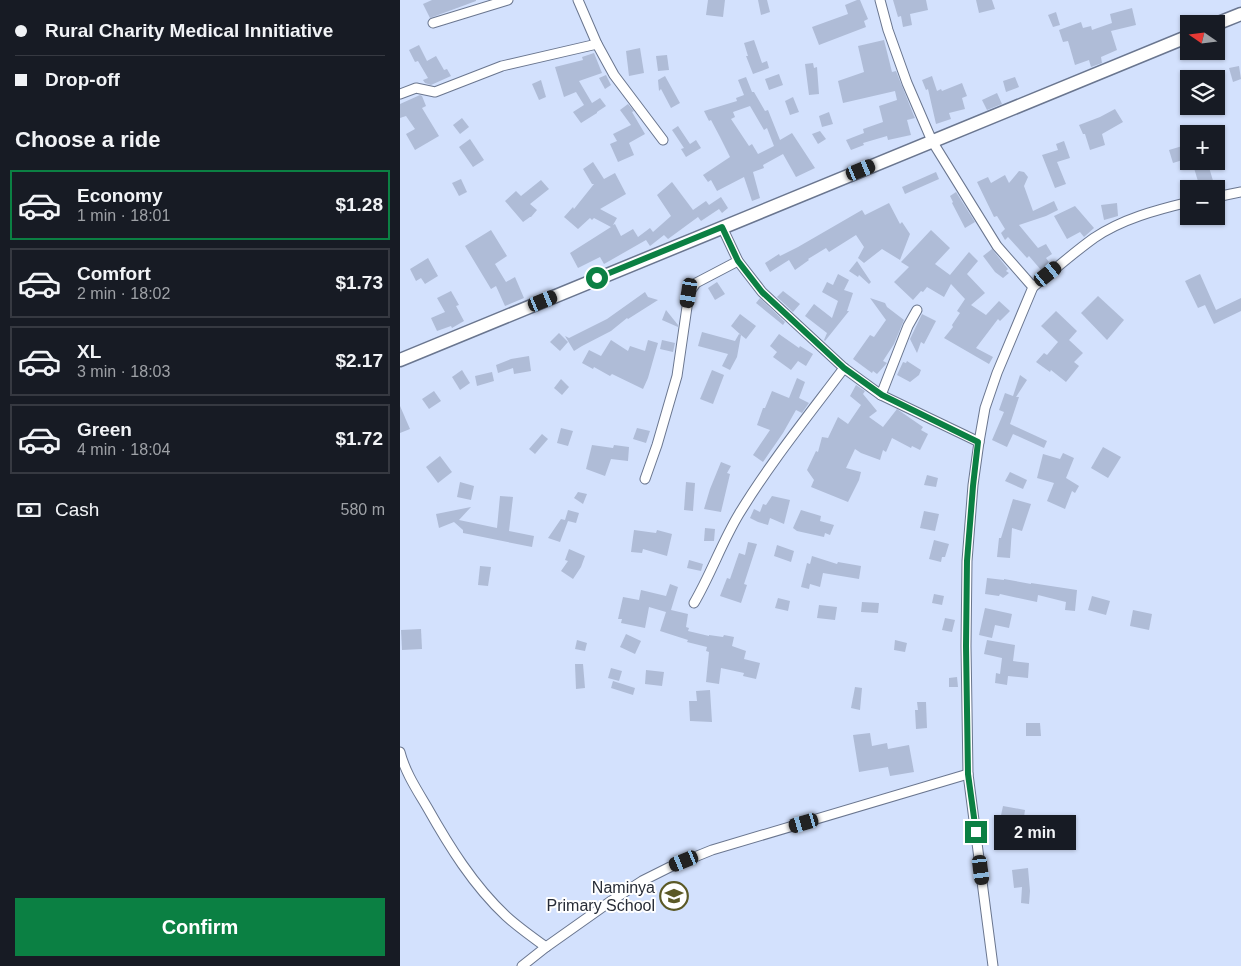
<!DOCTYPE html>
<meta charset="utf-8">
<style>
:root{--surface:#171b24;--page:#242831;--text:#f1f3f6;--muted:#9ea1a6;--line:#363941;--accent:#0b8043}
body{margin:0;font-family:Arial,sans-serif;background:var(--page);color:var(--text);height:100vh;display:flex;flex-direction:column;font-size:19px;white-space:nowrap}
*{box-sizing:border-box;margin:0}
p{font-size:16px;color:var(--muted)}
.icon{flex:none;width:28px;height:28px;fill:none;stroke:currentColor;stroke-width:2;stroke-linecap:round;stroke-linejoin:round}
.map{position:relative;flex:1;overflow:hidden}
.sheet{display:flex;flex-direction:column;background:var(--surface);width:400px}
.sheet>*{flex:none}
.guide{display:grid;align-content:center;height:110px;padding:0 15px;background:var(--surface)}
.needle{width:32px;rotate:284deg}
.fabs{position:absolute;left:780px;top:15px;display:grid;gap:10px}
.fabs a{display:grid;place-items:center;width:45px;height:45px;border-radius:0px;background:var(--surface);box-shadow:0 1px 4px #0004;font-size:25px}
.end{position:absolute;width:22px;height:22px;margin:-11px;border:6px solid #0b8043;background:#fff;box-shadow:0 0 0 2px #fff}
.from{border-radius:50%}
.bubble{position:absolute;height:35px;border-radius:0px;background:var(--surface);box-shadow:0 1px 4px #0004;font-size:16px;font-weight:700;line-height:35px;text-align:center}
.car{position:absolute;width:15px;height:30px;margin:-15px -8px;border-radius:6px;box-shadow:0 0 4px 1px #0007;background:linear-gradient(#222 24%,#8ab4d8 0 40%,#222 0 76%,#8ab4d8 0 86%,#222 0)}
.guide b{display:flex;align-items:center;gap:18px;height:48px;font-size:19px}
.guide b+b{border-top:1px solid var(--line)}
.guide i{width:12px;height:12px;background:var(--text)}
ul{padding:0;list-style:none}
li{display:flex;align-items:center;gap:15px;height:70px;margin:0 10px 8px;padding:0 5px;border:2px solid var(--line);border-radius:0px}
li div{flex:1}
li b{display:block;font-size:19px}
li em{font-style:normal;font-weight:700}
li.on{border-color:var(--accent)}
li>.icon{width:45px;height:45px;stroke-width:1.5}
h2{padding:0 15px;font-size:22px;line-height:60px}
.pay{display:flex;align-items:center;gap:12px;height:55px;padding:0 15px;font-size:19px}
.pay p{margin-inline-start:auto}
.action{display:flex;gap:10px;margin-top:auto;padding:10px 15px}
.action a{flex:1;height:58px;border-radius:0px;background:var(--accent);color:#fff;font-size:20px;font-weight:700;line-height:58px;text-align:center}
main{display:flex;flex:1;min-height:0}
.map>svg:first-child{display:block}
.building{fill:#afbcd7;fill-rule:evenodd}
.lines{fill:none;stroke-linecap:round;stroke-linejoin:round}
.minor-casing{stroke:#6a768f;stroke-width:11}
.secondary-casing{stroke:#6a768f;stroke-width:15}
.minor{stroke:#fff;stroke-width:9}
.secondary{stroke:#fff;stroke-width:12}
.route{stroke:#0b8043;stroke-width:6}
.labels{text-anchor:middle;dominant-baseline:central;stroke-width:4;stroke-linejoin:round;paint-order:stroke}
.poi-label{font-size:16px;fill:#272c37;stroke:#fff;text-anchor:end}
</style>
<main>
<section class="sheet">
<div class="guide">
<b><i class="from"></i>Rural Charity Medical Innitiative</b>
<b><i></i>Drop-off</b>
</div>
<h2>Choose a ride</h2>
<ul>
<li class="on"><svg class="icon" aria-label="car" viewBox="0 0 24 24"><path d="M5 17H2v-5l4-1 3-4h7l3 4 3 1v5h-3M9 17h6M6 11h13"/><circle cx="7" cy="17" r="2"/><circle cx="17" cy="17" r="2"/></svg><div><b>Economy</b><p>1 min · 18:01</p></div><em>$1.28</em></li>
<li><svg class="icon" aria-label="car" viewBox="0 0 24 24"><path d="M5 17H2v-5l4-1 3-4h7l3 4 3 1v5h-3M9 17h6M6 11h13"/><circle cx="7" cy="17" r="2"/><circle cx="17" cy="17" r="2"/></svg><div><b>Comfort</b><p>2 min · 18:02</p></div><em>$1.73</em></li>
<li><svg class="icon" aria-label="car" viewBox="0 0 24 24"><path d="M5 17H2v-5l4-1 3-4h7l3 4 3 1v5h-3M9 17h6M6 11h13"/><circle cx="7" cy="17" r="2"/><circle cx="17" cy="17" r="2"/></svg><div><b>XL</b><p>3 min · 18:03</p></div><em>$2.17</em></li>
<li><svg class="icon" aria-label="car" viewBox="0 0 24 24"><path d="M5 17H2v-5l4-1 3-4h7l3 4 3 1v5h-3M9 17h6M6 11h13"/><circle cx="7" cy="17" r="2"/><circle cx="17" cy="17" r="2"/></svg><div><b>Green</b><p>4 min · 18:04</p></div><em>$1.72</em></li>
</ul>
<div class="pay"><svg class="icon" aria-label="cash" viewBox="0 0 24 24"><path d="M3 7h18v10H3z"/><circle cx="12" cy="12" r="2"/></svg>Cash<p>580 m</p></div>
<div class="action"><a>Confirm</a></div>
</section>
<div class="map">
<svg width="841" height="966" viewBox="0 0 841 966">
<rect width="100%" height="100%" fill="#d3e1fd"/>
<!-- building -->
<g class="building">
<polygon points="32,0 76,0 76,1 30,18 23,4"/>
<polygon points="308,0 325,0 323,17 306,15"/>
<polygon points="358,0 367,0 370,12 361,15"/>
<polygon points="457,0 460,0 468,19 464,21 466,27 419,45 412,27 448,14 445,5"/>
<polygon points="493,0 526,0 528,10 510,14 512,25 503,27 501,16 498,17"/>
<polygon points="576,0 592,0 595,9 579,13"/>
<polygon points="732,8 736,25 711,31 717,50 701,57 702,63 691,67 689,60 675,65 668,41 663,42 659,30 681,22 683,28 691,26 692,30 712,23 710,14"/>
<polygon points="656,12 660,25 653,27 648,15"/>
<polygon points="354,40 362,63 367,61 369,68 353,74 346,56 348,56 344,43"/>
<polygon points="484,40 492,72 496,71 514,116 515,118 507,120 511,135 488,140 487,136 463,143 464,145 451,150 446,140 464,133 463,129 483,122 479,106 497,100 495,91 443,103 438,81 464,72 458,46"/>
<polygon points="19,45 27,61 36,56 44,70 47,69 51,76 31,85 25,83 23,80 28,78 18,61 15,62 9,50"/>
<polygon points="240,48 244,73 229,76 226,51"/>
<polygon points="194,53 202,73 179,81 192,103 200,98 206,106 197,112 197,113 181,123 173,112 184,105 176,92 164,97 155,67 183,60 182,57"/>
<polygon points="267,55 269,70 258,71 256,56"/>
<polygon points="413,63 414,68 417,67 419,94 409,95 405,64"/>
<polygon points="839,66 841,79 833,82 829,68"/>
<polygon points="379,74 383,85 369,90 365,79"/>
<polygon points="206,75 211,85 205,89 199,78"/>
<polygon points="265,76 280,103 271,108 261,89 259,91 258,80"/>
<polygon points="532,76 537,91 541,89 542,91 562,83 567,96 562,98 565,109 549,113 551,119 536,124 528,89 526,90 522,80"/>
<path d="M346,77L352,92H354L365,111L368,110L380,140L392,133L415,168L396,177L383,154L363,165L364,168L353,172L360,198L352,201L344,177L317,191L311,180L308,182L303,175L330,157L320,137L311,120L309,121L304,111L337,101L336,98L344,95L338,80ZM350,106L364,130L367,128L374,146L358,154L352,144L349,146L331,119L335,117L333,112Z"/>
<polygon points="615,77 619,87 606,92 603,81"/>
<polygon points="141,80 146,97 139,100 132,84"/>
<polygon points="597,93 602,104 587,110 582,100"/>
<polygon points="20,95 22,96 26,106 22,108 39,136 15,150 6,134 15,129 6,116 0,118 0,104"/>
<polygon points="393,97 399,112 390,115 385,101"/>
<polygon points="228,104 234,111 232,112 245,134 229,143 234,155 218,162 210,144 217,141 213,134 231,125 220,110"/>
<polygon points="715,109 723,122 702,134 705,145 690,150 685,134 683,134 679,125 700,117"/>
<polygon points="429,112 433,124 422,127 419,116"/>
<polygon points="62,118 69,127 60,134 53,125"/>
<polygon points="278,126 290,144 296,140 301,148 286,157 281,149 284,148 272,130"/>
<polygon points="420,131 426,139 418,144 412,134"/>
<polygon points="70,139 84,160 73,167 59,147"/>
<polygon points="664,141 670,158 657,162 666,184 655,188 642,155 658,150 656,144"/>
<polygon points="789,144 789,158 773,163 769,150"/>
<polygon points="193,162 204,179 215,173 226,194 200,209 217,218 213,225 215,224 221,236 233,229 238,237 250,228 253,232 271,216 257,195 272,182 293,210 306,201 309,205 321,197 328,208 322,213 319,209 301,221 298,217 268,239 264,235 250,246 246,240 204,264 200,257 178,268 170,253 211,227 194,218 192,220 190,218 178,229 164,217 173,207 174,209 194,184 192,184 183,169"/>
<polygon points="808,164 814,184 800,188 794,168"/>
<polygon points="619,171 624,172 628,177 624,186 633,211 654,201 658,210 646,216 619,225 638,248 646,244 652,254 646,258 649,262 641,270 629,256 627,258 608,237 605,240 601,233 605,229 597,216 594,217 577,182 588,177 591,183 605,175 609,183"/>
<polygon points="536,172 539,179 505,194 502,187"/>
<polygon points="61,179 67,192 59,196 52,183"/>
<polygon points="141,180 149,189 130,204 137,210 131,217 130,217 123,222 105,201 116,191 121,196"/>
<polygon points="556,192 575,222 565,228 552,203 553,202 550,196"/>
<polygon points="489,203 500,224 502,222 510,234 500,260 482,249 464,263 458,258 464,247 456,235 429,252 426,248 408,259 409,260 395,270 389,260 370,272 365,263 379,254 380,256 398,247 462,210 465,215"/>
<polygon points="717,203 718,216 704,220 701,205"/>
<polygon points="675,206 694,228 684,237 680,232 667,239 654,216"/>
<polygon points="91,230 107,256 95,264 106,282 115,277 124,298 105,306 96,286 91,289 65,246"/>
<polygon points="531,230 550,248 535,264 550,275 569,252 578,261 567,274 585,293 571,305 586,315 599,301 610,311 600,321 598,319 576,348 593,357 589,364 544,338 553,327 552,325 560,313 557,311 565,299 551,284 544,297 527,287 523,292 521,291 513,300 494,282 509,267 501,262"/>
<polygon points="592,249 608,269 606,271 609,273 603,278 595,272 583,256"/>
<polygon points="28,258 38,276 25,284 21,278 16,281 10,269"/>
<polygon points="457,261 471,282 469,284 459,275 458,277 449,271"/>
<polygon points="438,274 449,280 444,290 453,293 447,311 449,311 425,341 424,340 427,333 405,316 414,304 432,318 438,301 422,292 427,282 433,285"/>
<polygon points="800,274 816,310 841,298 841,311 814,324 805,305 798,308 785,281"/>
<polygon points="317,282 325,294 315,300 308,288"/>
<polygon points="51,291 59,305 56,306 64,321 52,328 51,326 37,331 31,318 45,312 37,298"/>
<polygon points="383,291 400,304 393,312 377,297"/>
<polygon points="245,292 248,297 258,300 228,319 227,318 211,331 182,346 174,351 165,336 169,338 207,319"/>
<polygon points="698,296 724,320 707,340 681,313"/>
<polygon points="360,298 385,322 383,325 356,303"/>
<polygon points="470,298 485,303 487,307 504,320 494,344 483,361 487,363 477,374 473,371 472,373 453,359 470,335 474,337 486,320"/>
<polygon points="266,310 278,325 278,327 262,320"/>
<polygon points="656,311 677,331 669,340 683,353 674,362 679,366 666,382 651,370 650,372 636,362 644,353 647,355 658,342 641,326"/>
<polygon points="340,314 356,326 346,339 341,335 337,357 330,370 322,366 328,354 298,346 302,332 335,341 339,334 341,335 331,326"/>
<polygon points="522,314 536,321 524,344 521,342 517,353 510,339"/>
<polygon points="159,333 168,342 160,351 150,342"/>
<polygon points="379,334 399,348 400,346 413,354 406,366 398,361 391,370 373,357 377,352 370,346"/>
<polygon points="211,340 228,351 230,346 245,351 248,340 258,343 248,378 243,389 212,374 210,376 194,367 193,369 182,363 189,350 201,356"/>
<polygon points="262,340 275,343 273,352 260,349"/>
<polygon points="129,356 131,371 114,374 113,368 98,373 96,365 111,359"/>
<polygon points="507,361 521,370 519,375 510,382 497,375 503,362 506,363"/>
<polygon points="62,370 70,383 60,390 52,377"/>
<polygon points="312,370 324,375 313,404 300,399"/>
<polygon points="92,372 94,381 77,386 75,376"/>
<polygon points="620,375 627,380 616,397 619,397 610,424 647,441 644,448 613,434 607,447 592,440 604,412 599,410 605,393 613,396"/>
<polygon points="397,378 405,382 399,398 409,403 402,413 396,410 383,433 363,462 353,455 370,430 357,425 363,408 365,408 372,391 389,398"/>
<polygon points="161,379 169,387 162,395 154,388"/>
<polygon points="456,385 465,391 463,394 477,411 469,417 483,427 497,409 523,427 521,430 528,434 520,450 512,446 511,448 492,438 486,452 483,450 480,460 461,453 455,449 446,468 461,472 459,480 448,502 411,487 414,480 407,470 416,451 418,452 422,437 428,438 438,417 448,424 461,405 450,396"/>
<polygon points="34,391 41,401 29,409 22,399"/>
<polygon points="0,406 10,429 0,433"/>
<polygon points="161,428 173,431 168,446 157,443"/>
<polygon points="237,428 250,431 246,443 233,439"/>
<polygon points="142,434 148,439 135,454 129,449"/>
<polygon points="192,445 213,448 214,445 229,447 228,461 211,459 205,476 186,469"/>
<polygon points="703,447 721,457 708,478 691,468"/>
<polygon points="663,453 674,458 666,478 679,486 675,493 672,491 665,509 647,501 654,483 637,478 643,454 660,459"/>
<polygon points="40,456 52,472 38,483 26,467"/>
<polygon points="321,462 331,466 327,473 330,474 321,512 304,509 310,489"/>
<polygon points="610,472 627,480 623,489 605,481"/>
<polygon points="527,475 538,478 536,487 524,485"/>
<polygon points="60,482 74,486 71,500 57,497"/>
<polygon points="286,482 295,483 293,511 284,510"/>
<polygon points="178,492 187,494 183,504 174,498"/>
<polygon points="100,496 113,497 109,531 134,536 132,547 63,533 63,530 54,522 39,528 36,514 71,507 59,520 97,528"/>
<polygon points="372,496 390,500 384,524 370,518 368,525 358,522 350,518 354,509 360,512 363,504 366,505"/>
<polygon points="613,499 631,504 622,531 612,528 610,558 597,557 599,538 601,538"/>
<polygon points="168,510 179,513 176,523 168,521 160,542 148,538 161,519 165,520"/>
<polygon points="401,510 421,516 420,521 434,525 430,535 425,533 424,537 397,531 393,528"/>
<polygon points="524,511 539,514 535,531 520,528"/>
<polygon points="305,528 315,529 314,541 304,541"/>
<polygon points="234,530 256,533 257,530 272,534 267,556 243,549 242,553 231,552"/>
<polygon points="534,540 549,544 545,557 542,557 541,562 529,559"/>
<polygon points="348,542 357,544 344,584 347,585 341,603 320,596 327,578 330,579 339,553 345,555"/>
<polygon points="377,545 394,551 391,562 374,556"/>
<polygon points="169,549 185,556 181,567 173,579 161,571 168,561 165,560"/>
<polygon points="412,556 437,564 438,562 461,566 459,579 423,573 420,587 410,584 409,589 401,587 407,563 410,564"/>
<polygon points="289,560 303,564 301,571 287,568"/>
<polygon points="80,566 91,567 88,586 78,585"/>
<polygon points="587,578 604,580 604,579 631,584 631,583 677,590 675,611 665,610 666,602 638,595 637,602 600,594 599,596 585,594"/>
<polygon points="270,584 278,587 271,610 288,614 286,627 289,628 288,631 309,636 309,635 323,637 324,635 334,637 332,646 346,651 344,659 360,663 356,679 343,676 344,673 321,668 319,684 306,682 309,652 306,651 307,647 287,642 288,640 260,631 266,612 249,607 245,628 221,623 222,619 218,619 223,597 239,600 241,590 266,596"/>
<polygon points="534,594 544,596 542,605 532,603"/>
<polygon points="692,596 710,601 706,615 688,610"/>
<polygon points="378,598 390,601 388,611 375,608"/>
<polygon points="462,602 479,603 478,613 461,612"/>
<polygon points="419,605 437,607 435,620 417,618"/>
<polygon points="585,608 612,614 609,628 595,625 592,638 579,635"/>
<polygon points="733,610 752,614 749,630 730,626"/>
<polygon points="545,618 555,620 552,632 542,630"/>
<polygon points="21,629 22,649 2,650 1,630"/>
<polygon points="226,634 241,641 235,654 220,647"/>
<polygon points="177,640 187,643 185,651 175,649"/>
<polygon points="495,640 507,643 505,652 494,650"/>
<polygon points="587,640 615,645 613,661 629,663 628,678 608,676 607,685 595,683 596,673 600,674 602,658 584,654"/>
<polygon points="175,664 183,664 185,688 176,689"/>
<polygon points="211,668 222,671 219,681 208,678"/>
<polygon points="246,670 264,672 262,686 245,684"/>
<polygon points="557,677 558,687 549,687 549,678"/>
<polygon points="213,681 235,688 233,695 211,688"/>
<polygon points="455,687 462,688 460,710 451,708"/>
<polygon points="310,690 312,722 290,721 289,701 297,701 296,691"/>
<polygon points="517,702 526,702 527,728 516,729 515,710 518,710"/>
<polygon points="626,723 640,723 641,736 626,736"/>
<polygon points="470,733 472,746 487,743 488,749 509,745 514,772 490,776 488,767 459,772 453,735"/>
<polygon points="603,806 625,810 623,824 600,820"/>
<polygon points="628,868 630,891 629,904 621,903 622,887 614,888 612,870"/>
</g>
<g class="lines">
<defs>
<g id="minor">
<polyline points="178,0 197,44 214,75 263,140"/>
<polyline points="480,0 488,30 507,83 532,141 597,246 633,287 597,373 585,408 579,442 573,485 567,561 566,646 568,774 593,966"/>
<polyline points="33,23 108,0"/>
<polyline points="0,94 16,88 35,92 102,66 197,44"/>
<polyline points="816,197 841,192"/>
<polyline points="322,227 338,261 362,292 444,368 481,395 579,442"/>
<path d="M633,287C653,271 673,253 694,238C722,219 756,210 789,202"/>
<polyline points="481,395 508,326 517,310"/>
<polyline points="245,479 257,445 277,376 289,293 296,283 338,261"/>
<path d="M294,603C311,574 322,542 339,514C370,463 408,416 444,368"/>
<path d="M0,752C5,772 17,790 27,807C49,846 73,885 106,916C118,927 132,937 146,947"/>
<polyline points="122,966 146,947 211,901 242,881 270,867 312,850 568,774"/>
</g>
<g id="secondary">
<polyline points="816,24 841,14"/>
<polyline points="0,360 789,36"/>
</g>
</defs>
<!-- minor casing -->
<use href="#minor" class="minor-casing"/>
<!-- secondary casing -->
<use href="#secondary" class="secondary-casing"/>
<!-- minor -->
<use href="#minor" class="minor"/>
<!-- secondary -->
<use href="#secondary" class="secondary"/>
</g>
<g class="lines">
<!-- route -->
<polyline class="route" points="197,278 322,227 338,261 362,292 444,368 482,395 578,442 573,486 567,561 566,646 568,774 576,832"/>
</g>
<!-- icons -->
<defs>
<symbol id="school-ring" viewBox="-11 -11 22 22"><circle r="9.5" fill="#fff" stroke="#5b5926" stroke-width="1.5"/><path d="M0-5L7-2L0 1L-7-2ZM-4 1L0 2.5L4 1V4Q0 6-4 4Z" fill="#5b5926"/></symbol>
</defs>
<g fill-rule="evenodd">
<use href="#school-ring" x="258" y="880" width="32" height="32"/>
</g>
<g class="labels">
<!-- poi labels -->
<g class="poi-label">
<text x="255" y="887">Naminya<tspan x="255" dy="18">Primary School</tspan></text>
</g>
</g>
</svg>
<div class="fabs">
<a><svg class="needle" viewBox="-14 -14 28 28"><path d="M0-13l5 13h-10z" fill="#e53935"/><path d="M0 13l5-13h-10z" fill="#9ea1a6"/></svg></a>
<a><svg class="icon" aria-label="layers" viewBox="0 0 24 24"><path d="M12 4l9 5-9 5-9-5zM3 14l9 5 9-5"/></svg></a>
<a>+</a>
<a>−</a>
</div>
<i class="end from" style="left:197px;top:278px"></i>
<i class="end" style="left:576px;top:832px"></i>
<div class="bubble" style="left:594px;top:815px;width:82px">2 min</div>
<i class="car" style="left:461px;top:170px;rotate:68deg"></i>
<i class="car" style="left:648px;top:274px;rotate:51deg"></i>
<i class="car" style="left:289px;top:293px;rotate:189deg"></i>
<i class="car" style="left:143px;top:301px;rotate:68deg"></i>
<i class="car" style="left:404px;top:823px;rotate:254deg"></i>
<i class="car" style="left:284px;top:861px;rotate:248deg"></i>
<i class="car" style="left:581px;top:870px;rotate:173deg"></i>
</div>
</main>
